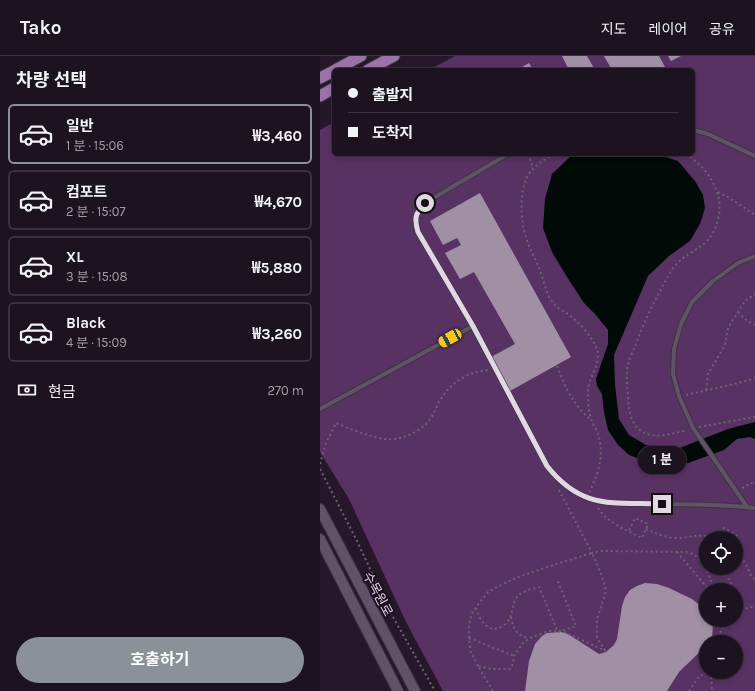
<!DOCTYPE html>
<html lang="ko">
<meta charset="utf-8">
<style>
:root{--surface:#1c1220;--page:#251b29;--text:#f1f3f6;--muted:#a09ea5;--line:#3a323e;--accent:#8c9099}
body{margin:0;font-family:Karla,"Noto Sans KR",sans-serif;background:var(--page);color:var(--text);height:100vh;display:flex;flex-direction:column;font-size:15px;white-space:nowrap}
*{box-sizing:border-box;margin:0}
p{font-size:13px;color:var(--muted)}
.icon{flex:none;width:22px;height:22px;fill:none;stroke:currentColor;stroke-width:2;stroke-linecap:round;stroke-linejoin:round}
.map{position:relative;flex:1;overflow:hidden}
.side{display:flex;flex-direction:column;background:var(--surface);width:320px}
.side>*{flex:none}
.banner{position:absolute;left:12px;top:12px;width:363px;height:88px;border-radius:6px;box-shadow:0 2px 6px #0003,0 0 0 1px var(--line);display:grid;align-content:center;height:88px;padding:0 16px;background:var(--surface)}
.buttons{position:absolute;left:379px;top:475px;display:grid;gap:8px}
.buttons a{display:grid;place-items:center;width:44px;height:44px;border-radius:50%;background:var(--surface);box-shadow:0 2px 6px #0003,0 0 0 1px var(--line);font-size:20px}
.end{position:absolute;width:18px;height:18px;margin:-9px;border:5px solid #e1d8e4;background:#111;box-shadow:0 0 0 2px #111}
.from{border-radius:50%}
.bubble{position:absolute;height:28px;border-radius:14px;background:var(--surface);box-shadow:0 2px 6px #0003,0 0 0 1px var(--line);font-size:13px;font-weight:700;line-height:28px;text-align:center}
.car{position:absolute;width:12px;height:24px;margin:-12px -6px;border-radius:5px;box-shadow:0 0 3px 1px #0007;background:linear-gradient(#f5c518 24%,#345 0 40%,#f5c518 0 76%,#345 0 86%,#f5c518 0)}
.banner b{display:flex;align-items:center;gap:14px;height:38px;font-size:15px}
.banner b+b{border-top:1px solid var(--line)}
.banner i{width:10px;height:10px;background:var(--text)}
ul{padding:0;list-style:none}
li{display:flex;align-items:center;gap:12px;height:60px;margin:0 8px 6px;padding:0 8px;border:2px solid var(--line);border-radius:6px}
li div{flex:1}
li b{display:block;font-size:15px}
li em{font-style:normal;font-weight:700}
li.active{border-color:var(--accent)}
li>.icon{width:36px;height:36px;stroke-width:1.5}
h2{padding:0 16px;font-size:18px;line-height:48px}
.pay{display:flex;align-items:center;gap:10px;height:44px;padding:0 16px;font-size:15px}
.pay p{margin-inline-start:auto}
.cta{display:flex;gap:8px;margin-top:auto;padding:8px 16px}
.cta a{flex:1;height:46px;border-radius:24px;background:var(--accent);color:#fff;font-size:16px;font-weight:700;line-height:46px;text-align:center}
header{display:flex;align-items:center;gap:24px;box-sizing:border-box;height:56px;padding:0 20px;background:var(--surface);border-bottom:1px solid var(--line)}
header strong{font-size:19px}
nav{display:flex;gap:22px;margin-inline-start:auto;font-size:14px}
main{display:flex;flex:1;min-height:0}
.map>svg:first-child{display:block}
.green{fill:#583263;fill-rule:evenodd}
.water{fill:#020b08}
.building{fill:#a18fa6}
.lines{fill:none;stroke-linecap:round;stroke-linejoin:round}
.service-casing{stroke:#3c3340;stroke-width:6}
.tertiary-casing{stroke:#3c3340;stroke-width:12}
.primary-casing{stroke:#3c3340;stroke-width:13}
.path{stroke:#6f6373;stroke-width:2;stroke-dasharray:2 3;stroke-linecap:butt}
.service{stroke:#625267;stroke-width:4}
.tertiary{stroke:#625267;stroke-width:10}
.primary{stroke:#9b74a7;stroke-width:11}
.route{stroke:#e1d8e4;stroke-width:5}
.labels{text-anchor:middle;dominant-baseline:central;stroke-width:4;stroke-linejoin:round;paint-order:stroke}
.street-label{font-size:13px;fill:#e1d8e4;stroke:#1c0f20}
</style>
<header>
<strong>Tako</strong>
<nav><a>지도</a><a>레이어</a><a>공유</a></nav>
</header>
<main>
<section class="side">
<h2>차량 선택</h2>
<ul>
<li class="active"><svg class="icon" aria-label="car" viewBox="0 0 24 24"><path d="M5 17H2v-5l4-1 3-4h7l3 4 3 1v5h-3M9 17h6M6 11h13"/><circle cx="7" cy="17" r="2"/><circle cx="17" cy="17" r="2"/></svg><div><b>일반</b><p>1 분 · 15:06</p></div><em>₩3,460</em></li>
<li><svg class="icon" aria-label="car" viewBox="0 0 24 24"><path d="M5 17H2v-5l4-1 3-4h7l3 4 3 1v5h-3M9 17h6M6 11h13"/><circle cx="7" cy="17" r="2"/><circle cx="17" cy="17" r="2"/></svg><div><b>컴포트</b><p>2 분 · 15:07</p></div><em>₩4,670</em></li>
<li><svg class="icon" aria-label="car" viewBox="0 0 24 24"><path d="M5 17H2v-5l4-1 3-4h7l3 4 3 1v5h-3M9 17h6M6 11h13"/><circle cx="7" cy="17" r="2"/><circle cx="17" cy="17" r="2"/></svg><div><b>XL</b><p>3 분 · 15:08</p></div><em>₩5,880</em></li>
<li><svg class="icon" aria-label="car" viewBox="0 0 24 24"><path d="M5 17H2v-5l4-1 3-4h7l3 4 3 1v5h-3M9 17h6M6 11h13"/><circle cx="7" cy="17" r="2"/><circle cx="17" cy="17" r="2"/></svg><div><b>Black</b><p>4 분 · 15:09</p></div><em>₩3,260</em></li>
</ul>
<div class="pay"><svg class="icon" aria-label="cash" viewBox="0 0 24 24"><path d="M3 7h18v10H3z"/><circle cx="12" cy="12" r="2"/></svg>현금<p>270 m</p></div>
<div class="cta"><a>호출하기</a></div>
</section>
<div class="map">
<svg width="435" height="635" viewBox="0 0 435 635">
<rect width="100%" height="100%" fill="#26182a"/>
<!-- green -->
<path class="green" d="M135,0H435V635H123L86,566L29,443L0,396V74L14,66V98H373V14H109ZM386,482H416V512H386ZM386,534H416V564H386ZM386,586H416V616H386Z"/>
<!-- water -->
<polygon class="water" points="253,98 337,98 358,105 375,125 383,139 385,152 380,168 370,185 349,200 328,220 294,299 295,329 299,363 309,379 326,389 357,393 408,373 435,366 435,383 430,381 417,383 404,394 360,410 338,409 325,405 309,399 298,389 288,374 284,356 282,338 277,330 276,323 288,288 288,274 275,258 264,247 247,221 232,196 223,172 225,143 232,118"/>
<!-- building -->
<g class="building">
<polygon points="242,0 267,0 275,14 249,14"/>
<polygon points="284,0 339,0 345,11 339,14 292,14"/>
<polygon points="348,0 361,0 351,5"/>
<polygon points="209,7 213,14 197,14"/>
<polygon points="160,137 251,301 190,335 171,301 195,288 154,216 140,223 125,197 141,189 137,182 123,189 110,165"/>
<polygon points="325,527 337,528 349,532 372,543 386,554 386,564 392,564 393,567 392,584 390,586 386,586 386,590 359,616 347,635 205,635 209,605 215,588 222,580 227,577 241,576 248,578 279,598 286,596 294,589 297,583 302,550 305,541 310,534 317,530"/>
</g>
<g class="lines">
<defs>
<g id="service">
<polyline points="373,74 388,78 435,100"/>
<path d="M188,98L105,147C95,158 94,162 98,176L153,270L227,410C238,424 250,435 267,442C286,450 307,447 328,448C363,448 400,448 435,452"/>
<polyline points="0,353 153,270"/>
<polyline points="427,451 373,372 359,340 353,318 354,293 361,268 372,246 393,225 418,207 435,200"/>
</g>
<g id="tertiary">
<polyline points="0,453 95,635"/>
<polyline points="0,483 78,635"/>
</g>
<g id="primary">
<polyline points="15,14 41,0"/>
<polyline points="48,14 74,0"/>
<polyline points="0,22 14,15"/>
<polyline points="0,40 14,32"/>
</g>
</defs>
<!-- service casing -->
<use href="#service" class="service-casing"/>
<!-- tertiary casing -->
<use href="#tertiary" class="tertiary-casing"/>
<!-- primary casing -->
<use href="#primary" class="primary-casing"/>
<!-- path -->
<g class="path">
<polyline points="208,98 213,112"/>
<path d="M234,98C227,102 220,106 214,112C197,126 200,169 208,187C211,196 216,204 219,212C224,223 226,240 234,248C238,253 244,255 249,259C258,265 272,281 276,291C283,305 269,320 268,335C268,344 268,356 272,365C273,369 277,374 278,378C285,399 278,418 269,437"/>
<path d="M366,98C389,113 406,139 397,167C389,195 364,194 352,214C338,237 326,261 317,285C314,293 310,301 308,308C306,318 307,329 308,339C309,382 330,385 367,374"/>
<polyline points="398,136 411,143 435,159"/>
<polyline points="418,256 426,264 435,269"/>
<path d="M237,310C245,331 253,349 271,364"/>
<polyline points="386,334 388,318 405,289 408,272 425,245 435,238"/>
<path d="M366,339C389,333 412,330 435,322"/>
<polyline points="379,371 435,361"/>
<path d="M0,408L6,387L16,367C30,373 50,381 65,383C82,385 102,375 111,362C115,356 117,349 121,343C131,326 149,315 169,314"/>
<polyline points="0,413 37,485 69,554 115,635"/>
<polyline points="422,432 435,425"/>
<polyline points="239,434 272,497 282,495 366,496 373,498 379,502 384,509 391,524 392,534"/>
<path d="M278,452C288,467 306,474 322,482L328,468L315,462L309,475"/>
<path d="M326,473C335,477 346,482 356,482C372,482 376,477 394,482"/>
<polyline points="399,482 404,472 419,481 416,487"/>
<polyline points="357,496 389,534"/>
<path d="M416,498C428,505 426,515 435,524"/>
<polyline points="397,512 409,523 414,534"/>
<path d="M156,552C159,562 166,576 179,572C184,570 188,566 190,562C193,555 192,547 197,541C202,535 212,533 219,531L238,576L256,570L237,523"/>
<polyline points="416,555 435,550"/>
<path d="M191,561C193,572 197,580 208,582"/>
<polyline points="149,582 149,568 153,555 168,536 183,528 198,521 230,510 272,497 282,520 286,535 277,563 277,582 286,596"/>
<polyline points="396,586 406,564"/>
<polyline points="158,610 151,597 149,582 194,600"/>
<polyline points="391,616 392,635"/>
<polyline points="173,635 158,610 171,613 190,613 193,608 194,600 203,587 210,582 229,575 242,575 286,595"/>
<polyline points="369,635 378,622 386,616"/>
</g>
<!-- service -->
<use href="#service" class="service"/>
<!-- tertiary -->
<use href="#tertiary" class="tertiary"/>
<!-- primary -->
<use href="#primary" class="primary"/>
</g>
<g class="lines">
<!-- route -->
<path class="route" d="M105,147C95,158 94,162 98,176L153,270L227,410C262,454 292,446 342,448"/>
</g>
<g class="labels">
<!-- street labels -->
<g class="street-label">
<text transform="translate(58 538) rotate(62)">수목원로</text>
</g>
</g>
</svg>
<div class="buttons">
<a><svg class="icon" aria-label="locate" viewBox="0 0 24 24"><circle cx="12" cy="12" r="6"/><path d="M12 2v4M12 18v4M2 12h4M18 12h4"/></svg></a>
<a>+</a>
<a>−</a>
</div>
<i class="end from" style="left:105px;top:147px"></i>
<i class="end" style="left:342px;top:448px"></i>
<div class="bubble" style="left:318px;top:390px;width:48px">1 분</div>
<i class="car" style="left:130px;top:282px;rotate:241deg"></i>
<div class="banner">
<b><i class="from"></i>출발지</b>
<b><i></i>도착지</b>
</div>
</div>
</main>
